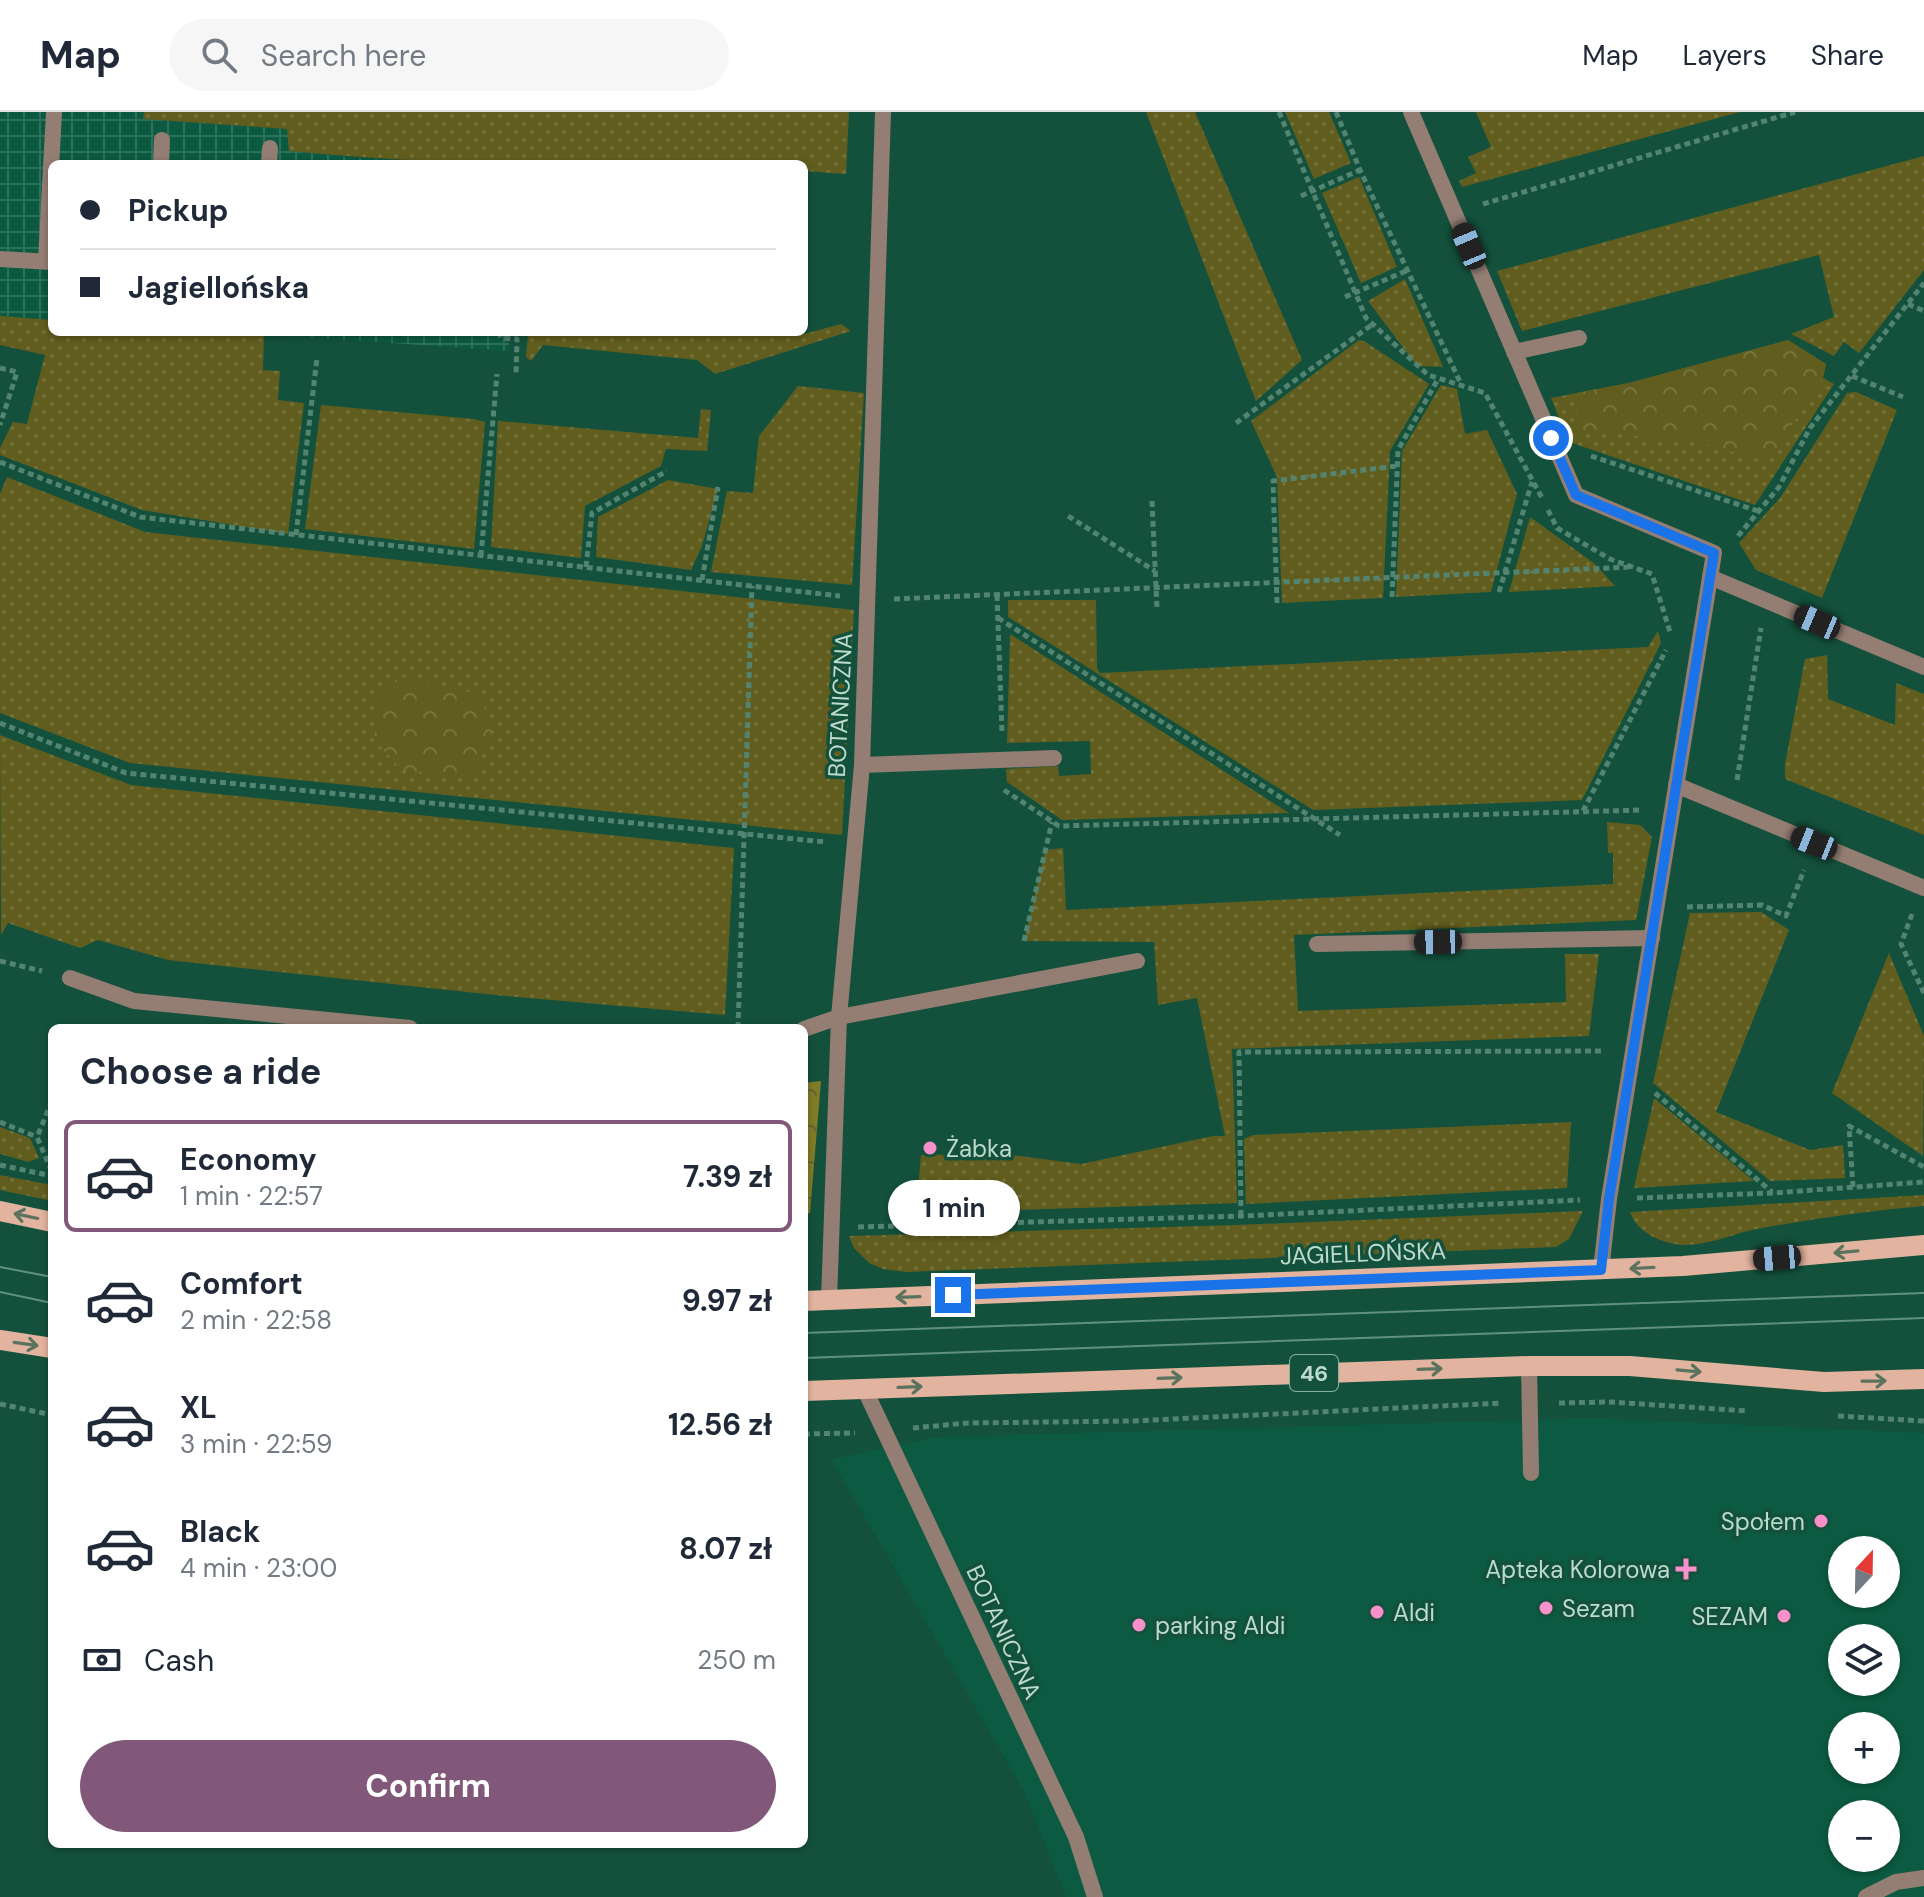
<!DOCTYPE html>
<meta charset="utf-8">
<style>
:root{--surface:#fff;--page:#f6f6f7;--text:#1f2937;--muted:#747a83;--line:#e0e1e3;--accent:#81577a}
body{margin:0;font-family:"DM Sans",sans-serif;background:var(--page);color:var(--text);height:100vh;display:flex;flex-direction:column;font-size:30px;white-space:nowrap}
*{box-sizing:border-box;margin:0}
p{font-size:26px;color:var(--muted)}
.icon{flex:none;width:44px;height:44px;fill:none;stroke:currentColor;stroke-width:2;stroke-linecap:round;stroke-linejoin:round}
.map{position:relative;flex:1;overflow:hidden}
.details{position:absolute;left:48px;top:912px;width:760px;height:824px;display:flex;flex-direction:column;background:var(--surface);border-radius:12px;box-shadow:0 2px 6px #0004}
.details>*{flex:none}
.top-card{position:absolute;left:48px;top:48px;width:760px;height:176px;border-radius:12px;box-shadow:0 2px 6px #0004;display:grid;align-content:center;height:176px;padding:0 32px;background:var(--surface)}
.needle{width:52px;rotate:22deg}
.buttons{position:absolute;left:1828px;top:1424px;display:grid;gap:16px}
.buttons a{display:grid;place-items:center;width:72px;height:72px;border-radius:50%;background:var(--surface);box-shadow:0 2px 6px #0004;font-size:40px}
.end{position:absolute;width:36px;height:36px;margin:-18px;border:10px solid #1a73e8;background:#fff;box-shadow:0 0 0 4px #fff}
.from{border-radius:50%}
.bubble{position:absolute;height:56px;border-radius:28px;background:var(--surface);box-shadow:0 2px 6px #0004;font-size:26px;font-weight:700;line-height:56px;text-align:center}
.car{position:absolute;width:24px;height:48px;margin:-24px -12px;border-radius:10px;box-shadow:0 0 6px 2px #0007;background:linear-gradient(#222 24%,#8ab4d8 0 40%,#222 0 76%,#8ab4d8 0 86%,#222 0)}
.top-card b{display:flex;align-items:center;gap:28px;height:76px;font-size:30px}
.top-card b+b{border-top:2px solid var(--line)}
.top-card i{width:20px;height:20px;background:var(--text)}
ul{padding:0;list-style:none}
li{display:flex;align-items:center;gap:24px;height:112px;margin:0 16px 12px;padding:0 16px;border:4px solid transparent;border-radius:12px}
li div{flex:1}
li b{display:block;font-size:30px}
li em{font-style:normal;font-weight:700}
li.current{border-color:var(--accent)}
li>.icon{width:72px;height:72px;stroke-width:1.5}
h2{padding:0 32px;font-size:36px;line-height:96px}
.pay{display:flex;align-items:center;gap:20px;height:88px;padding:0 32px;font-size:30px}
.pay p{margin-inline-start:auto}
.primary-button{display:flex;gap:16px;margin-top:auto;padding:16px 32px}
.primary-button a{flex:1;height:92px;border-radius:48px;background:var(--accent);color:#fff;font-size:32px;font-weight:700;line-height:92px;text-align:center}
header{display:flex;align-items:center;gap:48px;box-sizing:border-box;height:112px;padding:0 40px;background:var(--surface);border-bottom:2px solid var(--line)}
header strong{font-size:38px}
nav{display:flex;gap:44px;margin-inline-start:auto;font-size:28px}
.search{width:560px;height:72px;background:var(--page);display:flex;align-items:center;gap:20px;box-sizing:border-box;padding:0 28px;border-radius:44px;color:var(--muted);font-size:30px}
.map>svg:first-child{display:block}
.built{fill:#0c5a41;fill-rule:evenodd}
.industrial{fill:url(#industrial-grid)}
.grass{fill:url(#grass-dots)}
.forest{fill:url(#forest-crowns)}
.park{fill:url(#park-crowns)}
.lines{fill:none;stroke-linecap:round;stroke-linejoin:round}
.path{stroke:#538472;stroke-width:5;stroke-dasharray:6 4;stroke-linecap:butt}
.service{stroke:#947d73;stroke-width:16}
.minor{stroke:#947d73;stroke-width:16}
.primary{stroke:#e2b39e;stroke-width:20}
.tram{stroke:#61907e;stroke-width:2}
.oneway{stroke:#5b735e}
.route{stroke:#1a73e8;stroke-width:10}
.poi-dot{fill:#f890cc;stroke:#13513c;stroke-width:3}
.labels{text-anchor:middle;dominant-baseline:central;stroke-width:7;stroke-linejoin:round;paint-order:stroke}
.shield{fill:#13513c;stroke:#8ab1a2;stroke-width:2}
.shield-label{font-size:22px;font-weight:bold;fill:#bddacd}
.street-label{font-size:24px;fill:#bddacd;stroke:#13513c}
.poi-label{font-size:24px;fill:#bddacd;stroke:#13513c;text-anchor:start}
</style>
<header>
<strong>Map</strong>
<div class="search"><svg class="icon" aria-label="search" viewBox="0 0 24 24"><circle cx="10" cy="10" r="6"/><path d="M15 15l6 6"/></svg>Search here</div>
<nav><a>Map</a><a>Layers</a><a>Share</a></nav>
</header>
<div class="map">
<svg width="1924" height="1785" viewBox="0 0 1924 1785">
<defs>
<pattern id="industrial-grid" width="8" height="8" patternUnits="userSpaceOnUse" patternTransform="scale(2)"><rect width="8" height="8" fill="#0c5a41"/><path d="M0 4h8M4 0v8" fill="none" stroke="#2d715b"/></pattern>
<pattern id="grass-dots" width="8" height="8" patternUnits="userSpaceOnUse" patternTransform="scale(2)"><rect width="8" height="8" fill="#615d1e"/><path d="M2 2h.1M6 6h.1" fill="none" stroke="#76743e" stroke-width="1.8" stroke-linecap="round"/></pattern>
<pattern id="forest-crowns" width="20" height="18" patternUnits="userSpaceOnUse" patternTransform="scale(2)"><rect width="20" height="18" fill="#817b27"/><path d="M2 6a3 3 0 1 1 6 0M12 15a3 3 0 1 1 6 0" fill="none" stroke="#646430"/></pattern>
<pattern id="park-crowns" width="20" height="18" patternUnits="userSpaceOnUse" patternTransform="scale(2)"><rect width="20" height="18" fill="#615d1e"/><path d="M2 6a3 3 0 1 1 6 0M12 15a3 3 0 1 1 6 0" fill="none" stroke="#76743e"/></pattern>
</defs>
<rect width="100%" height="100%" fill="#13513c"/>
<!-- built -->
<path class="built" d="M1595,1306L1924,1321V1785H1066L1024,1679L831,1347L938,1325ZM1842,1438H1886V1482H1842ZM1842,1526H1886V1570H1842ZM1842,1614H1886V1658H1842ZM1842,1702H1886V1746H1842Z"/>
<!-- industrial -->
<g class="industrial">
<polygon points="0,0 144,0 144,7 288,17 289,39 358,46 482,52 52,52 52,208 0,204"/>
<polygon points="229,220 509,220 509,239"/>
</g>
<!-- grass -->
<g class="grass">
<path d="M144,0H849L846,62L804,59V52H670L588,48V52C488,52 388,49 289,39L287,17L143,7Z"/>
<polygon points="1146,0 1195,0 1302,248 1256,289"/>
<polygon points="1285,0 1329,0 1351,51 1314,67"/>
<polygon points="1476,0 1740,0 1462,75 1459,69 1476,61 1468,45 1491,35"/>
<polygon points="1924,44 1924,158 1859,241 1844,230 1834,244 1791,222 1834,205 1819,143 1522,219 1497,159"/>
<polygon points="1359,65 1397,155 1361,171 1322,81"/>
<polygon points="1405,167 1443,255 1417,254 1368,189"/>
<polygon points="0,204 52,208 52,220 229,220 264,222 263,258 280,259 278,288 304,291 288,422 142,398 0,343 0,336 13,310 27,312 45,243 0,233"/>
<polygon points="841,212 851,219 715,262 697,248 543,233 531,249 526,245 528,223 513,220 772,222 808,221"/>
<polygon points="1359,228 1364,229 1429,272 1390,339 1383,486 1282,491 1277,365 1251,309"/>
<polygon points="1788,228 1826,252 1823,266 1834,272 1755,393 1569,330 1551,286 1629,271"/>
<polygon points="1441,273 1457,277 1465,322 1487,318 1517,382 1491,480 1396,485 1402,339"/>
<polygon points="798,274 864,281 852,473 711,460 727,379 753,381 759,324"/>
<polygon points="1856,280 1897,298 1822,486 1756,458 1739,431 1780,386 1847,281"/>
<polygon points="321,293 474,307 485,310 474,437 305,417"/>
<polygon points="701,297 711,298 707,339 666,337 661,354 585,394 581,446 491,435 498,309 698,326"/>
<polygon points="7,365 145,420 854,498 842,723 130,651 0,601 0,382"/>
<polygon points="668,368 718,377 702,434 691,458 596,445 598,405"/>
<polygon points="1530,405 1595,452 1615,474 1509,480"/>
<polygon points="1008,488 1096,488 1097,556 1100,561 1648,535 1658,519 1661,531 1582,688 1313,698 1008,505"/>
<polygon points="1010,522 1289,701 1062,708 1007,670 1006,657 1058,654 1059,664 1091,662 1090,629 1007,631"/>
<polygon points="1827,543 1828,587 1895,613 1896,571 1924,582 1924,723 1785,667 1785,652 1805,547"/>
<polygon points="0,623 131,673 734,736 725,903 495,883 168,848 98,828 80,836 8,811 1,823"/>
<polygon points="1607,710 1640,713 1652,725 1636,808 1294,823 1298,899 1566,890 1565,842 1599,842 1589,924 1232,937 1237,1091 916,1101 921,1043 1004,1042 1081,1052 1213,1024 1225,1024 1197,886 1158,893 1154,830 1024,829 1045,738 1063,736 1066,798 1613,772 1613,741 1608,741"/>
<polygon points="1761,800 1789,818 1716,1000 1810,1038 1843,1033 1845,1066 1770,1069 1653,971 1690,801"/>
<polygon points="1889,841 1924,924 1923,1044 1832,981"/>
<polygon points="1654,986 1754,1069 1634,1076"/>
<polygon points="1571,1010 1567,1076 1246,1092 1244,1027 1253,1023"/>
<polygon points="0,1015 30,1026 39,1046 28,1050 0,1042"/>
<polygon points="0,1063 52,1073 52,1089 0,1078"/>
<path d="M1924,1083V1094C1867,1099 1808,1107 1752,1118C1730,1123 1708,1133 1685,1133C1663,1132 1638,1122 1630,1100Z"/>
<polygon points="1583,1099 1569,1127 1556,1135 906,1160 883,1157 869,1151 854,1136 849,1124 1236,1113"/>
</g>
<!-- forest -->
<polygon class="forest" points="821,969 810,1101 804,1102 804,971"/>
<!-- park -->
<g class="park">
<polygon points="1788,228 1826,252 1823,266 1768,350 1698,330 1577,318 1576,281 1629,271"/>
<polygon points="402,565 478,582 492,613 475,664 403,659 374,628 380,576"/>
</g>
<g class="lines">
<!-- path -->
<g class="path">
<polyline points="1279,0 1366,206 1428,263 1485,281 1542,386"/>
<polyline points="1336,0 1360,58 1462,274"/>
<polyline points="1301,84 1360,58"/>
<polyline points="1483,92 1795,0"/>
<polyline points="1345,185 1406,159"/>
<polyline points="1908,192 1924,199"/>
<polyline points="498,220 501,226 517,227 516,262"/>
<polyline points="0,256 17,260 0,313"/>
<polyline points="1852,264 1903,285"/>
<polyline points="1236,311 1373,212"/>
<polyline points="1591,344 1758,399"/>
<polyline points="0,350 140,405 840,484"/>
<polyline points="1152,389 1157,496"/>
<polyline points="1548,398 1557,416 1610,447 1652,462 1670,520"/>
<polyline points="1068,404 1155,459"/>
<polyline points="296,423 317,246"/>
<polyline points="1738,424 1779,375 1810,316 1924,171"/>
<polyline points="481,444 497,262"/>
<polyline points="586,455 592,401 667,359"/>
<polyline points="702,468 718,375"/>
<polyline points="1499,480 1532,370"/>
<polyline points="997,483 1002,620"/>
<polyline points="1392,485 1398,338 1438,267"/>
<polyline points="894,487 1632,455"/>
<polyline points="1277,491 1273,369 1397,354"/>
<polyline points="998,506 1340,723"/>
<polyline points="0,611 126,661 826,730"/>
<polyline points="1737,668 1761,516"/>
<polyline points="1004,678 1059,714 1643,698"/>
<polyline points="1583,699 1666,538"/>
<polyline points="1687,795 1762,793 1786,804 1804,758"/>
<polyline points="1912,802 1901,832 1924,881"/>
<polyline points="1024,829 1052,710"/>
<polyline points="0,849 42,859"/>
<polyline points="738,916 752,474"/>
<polyline points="1655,981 1772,1080"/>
<polyline points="52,989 37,1025 52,1060"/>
<polyline points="0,1010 37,1025"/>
<polyline points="0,1053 52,1064"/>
<polyline points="1853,1075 1849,1014 1924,1055"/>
<polyline points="1637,1086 1773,1081 1924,1070"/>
<polyline points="1241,1104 1239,940 1603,939"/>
<polyline points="858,1115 1241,1104 1580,1088"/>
<polyline points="1559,1291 1611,1290 1748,1299"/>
<polyline points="0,1292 52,1303"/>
<polyline points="1838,1304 1924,1309"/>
<polyline points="913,1316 968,1311 1132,1309 1502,1291"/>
<polyline points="804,1322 855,1321"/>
</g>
<!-- service -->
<g class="service">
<polyline points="161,52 162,28"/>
<polyline points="269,52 270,36"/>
<polyline points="0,147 52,150"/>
<polyline points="46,149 54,0"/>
<polyline points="1514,240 1579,226"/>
<polyline points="1710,465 1924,555"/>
<polyline points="862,653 1054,646"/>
<polyline points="1676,673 1924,776"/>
<polyline points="1317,832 1652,826"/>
<polyline points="839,905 1137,849"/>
<polyline points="1529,1254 1531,1361"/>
<polyline points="1866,1785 1896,1770 1924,1766"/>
</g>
<!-- minor -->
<g class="minor">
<polyline points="1411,0 1576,383 1714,441 1609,1087 1601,1158"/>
<polyline points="70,866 134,889 410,916"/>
<polyline points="804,917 839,905"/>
<polyline points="829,1188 839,905 862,653 883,0"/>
<polyline points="864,1276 1076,1725 1095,1785"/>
</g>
<!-- primary -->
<g class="primary">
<polyline points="0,1099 52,1110"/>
<polyline points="804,1189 1683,1154 1924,1133"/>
<polyline points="0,1228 52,1236"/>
<polyline points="804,1279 1529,1254 1630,1254 1824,1270 1924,1267"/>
</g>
<!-- tram -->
<g class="tram">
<polyline points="0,1155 52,1165"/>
<polyline points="0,1180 52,1191"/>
<polyline points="804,1221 1924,1181"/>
<polyline points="804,1246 1924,1206"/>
</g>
</g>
<!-- one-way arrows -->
<defs><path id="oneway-shaft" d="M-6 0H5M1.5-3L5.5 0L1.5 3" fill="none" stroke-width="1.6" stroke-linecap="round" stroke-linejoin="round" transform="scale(2)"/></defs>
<g class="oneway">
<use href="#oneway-shaft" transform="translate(26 1104) rotate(-168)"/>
<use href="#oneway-shaft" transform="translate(1846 1140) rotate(175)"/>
<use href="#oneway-shaft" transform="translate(1642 1156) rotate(177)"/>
<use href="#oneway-shaft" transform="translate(908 1185) rotate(178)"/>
<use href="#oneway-shaft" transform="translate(26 1232) rotate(8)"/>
<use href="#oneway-shaft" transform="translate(1430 1257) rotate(-2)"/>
<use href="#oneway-shaft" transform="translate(1689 1259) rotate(5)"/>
<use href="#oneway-shaft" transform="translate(1170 1266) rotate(-2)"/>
<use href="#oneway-shaft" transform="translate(1874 1269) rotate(-1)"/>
<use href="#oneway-shaft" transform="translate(910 1275) rotate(-2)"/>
</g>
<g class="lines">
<!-- route -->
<polyline class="route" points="953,1183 1601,1158 1609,1087 1714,441 1576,383 1551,326"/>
</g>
<!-- markers -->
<g class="poi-dot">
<circle cx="930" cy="1036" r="8"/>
<circle cx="1821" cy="1409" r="8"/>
<path d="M1682 1445h8v8h8v8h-8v8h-8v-8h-8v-8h8z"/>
<circle cx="1546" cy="1496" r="8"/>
<circle cx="1377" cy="1500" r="8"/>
<circle cx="1784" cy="1504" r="8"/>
<circle cx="1139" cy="1513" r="8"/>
</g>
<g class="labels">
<!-- shield labels -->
<rect class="shield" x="1290" y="1243" width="48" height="36" rx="6"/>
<g class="shield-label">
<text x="1314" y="1261">46</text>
</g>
<!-- street labels -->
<g class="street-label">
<text transform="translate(840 593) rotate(-87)">BOTANICZNA</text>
<text transform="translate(1363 1141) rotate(-2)">JAGIELLOŃSKA</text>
<text transform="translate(1004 1520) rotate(65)">BOTANICZNA</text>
</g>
<!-- poi labels -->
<g class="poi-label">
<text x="946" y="1036">Żabka</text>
<text x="1805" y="1409" text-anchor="end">Społem</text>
<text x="1670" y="1457" text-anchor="end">Apteka Kolorowa</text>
<text x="1562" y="1496">Sezam</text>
<text x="1393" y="1500">Aldi</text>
<text x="1768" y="1504" text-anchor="end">SEZAM</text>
<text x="1155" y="1513">parking Aldi</text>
</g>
</g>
</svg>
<div class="buttons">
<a><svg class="needle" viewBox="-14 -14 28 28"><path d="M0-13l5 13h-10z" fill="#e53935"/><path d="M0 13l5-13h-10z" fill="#747a83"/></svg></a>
<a><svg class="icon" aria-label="layers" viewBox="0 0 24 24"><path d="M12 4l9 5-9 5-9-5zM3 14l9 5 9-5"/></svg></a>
<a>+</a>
<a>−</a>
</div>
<i class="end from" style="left:1551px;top:326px"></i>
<i class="end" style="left:953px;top:1183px"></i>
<div class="bubble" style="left:888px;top:1068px;width:132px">1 min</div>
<i class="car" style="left:1469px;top:134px;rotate:337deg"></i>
<i class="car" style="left:1817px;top:510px;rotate:293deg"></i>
<i class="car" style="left:1814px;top:731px;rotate:292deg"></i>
<i class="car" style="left:1438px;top:830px;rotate:269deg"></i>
<i class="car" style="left:1777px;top:1146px;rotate:265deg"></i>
<div class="top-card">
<b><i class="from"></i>Pickup</b>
<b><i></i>Jagiellońska</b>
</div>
<section class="details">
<h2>Choose a ride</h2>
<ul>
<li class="current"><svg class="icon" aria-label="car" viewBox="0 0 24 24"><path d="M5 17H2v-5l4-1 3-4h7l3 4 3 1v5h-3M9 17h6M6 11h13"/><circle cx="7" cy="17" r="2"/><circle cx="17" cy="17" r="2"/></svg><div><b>Economy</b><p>1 min · 22:57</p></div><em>7.39 zł</em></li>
<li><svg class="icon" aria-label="car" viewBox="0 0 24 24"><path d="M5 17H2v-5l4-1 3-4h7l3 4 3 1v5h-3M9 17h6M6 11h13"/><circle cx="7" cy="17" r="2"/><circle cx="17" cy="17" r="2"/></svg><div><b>Comfort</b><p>2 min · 22:58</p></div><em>9.97 zł</em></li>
<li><svg class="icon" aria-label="car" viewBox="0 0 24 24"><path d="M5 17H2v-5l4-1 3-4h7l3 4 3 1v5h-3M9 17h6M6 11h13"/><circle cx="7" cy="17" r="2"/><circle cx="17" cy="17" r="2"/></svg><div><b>XL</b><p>3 min · 22:59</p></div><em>12.56 zł</em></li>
<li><svg class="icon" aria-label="car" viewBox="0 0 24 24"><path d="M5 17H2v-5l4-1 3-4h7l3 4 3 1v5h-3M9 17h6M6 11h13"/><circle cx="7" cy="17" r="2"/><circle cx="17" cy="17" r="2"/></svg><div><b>Black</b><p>4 min · 23:00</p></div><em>8.07 zł</em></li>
</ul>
<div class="pay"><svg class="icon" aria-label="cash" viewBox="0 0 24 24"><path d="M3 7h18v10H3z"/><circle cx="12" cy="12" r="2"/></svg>Cash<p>250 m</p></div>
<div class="primary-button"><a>Confirm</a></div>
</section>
</div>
